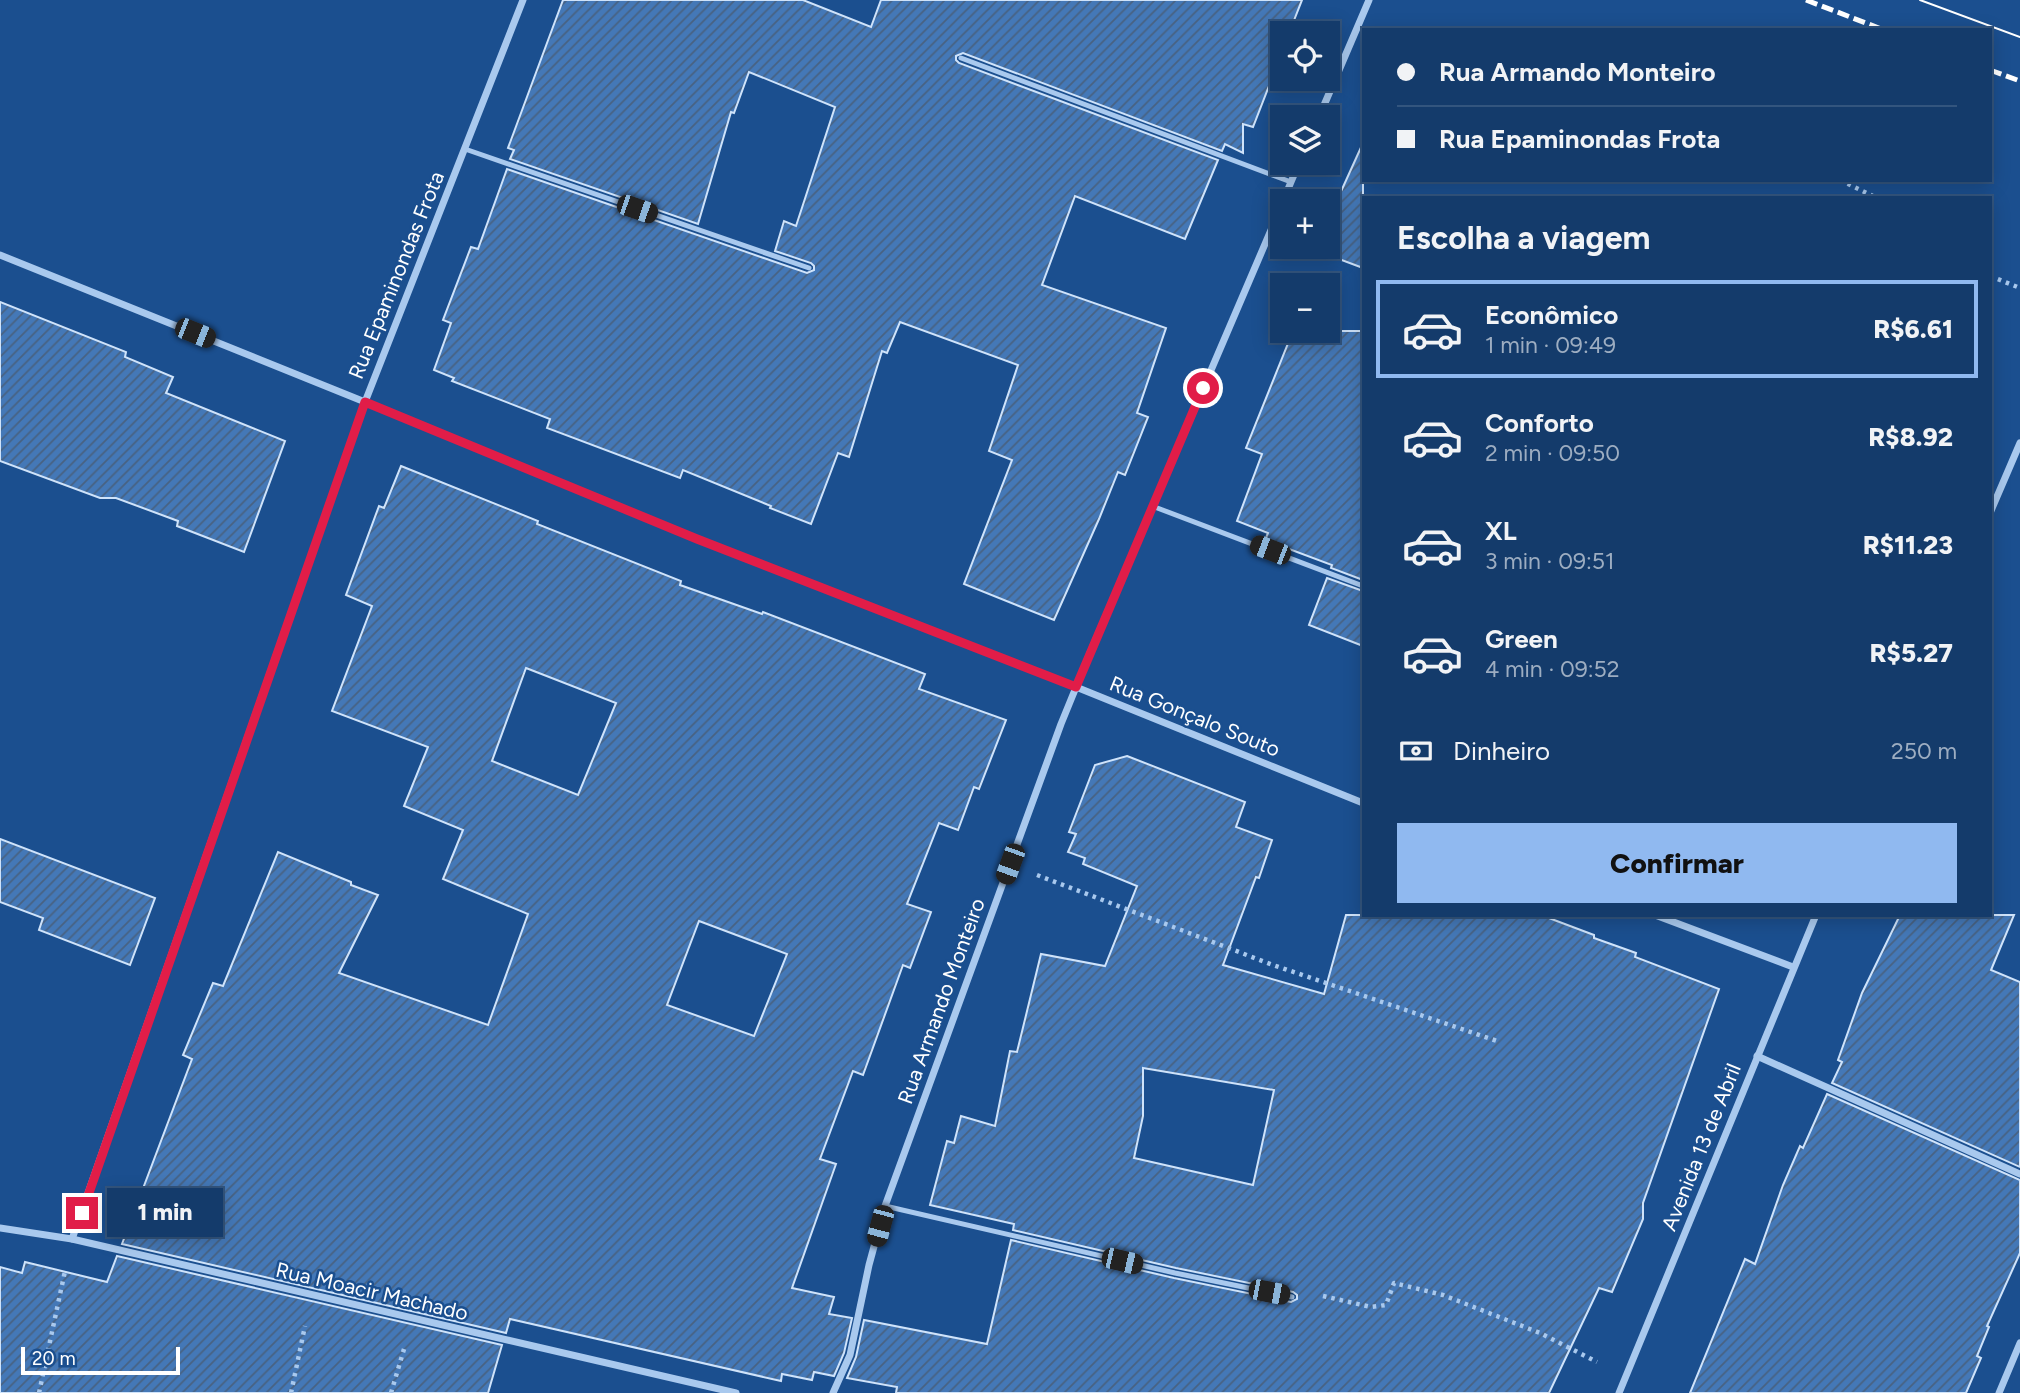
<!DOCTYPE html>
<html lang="pt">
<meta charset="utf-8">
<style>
:root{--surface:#143b6b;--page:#1d4271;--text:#f1f3f6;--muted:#9dadc1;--line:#33557e;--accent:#90b9f0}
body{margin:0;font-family:Figtree,sans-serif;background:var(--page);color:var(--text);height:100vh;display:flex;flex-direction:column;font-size:26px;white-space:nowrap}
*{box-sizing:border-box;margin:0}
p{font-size:23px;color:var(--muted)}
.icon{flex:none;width:38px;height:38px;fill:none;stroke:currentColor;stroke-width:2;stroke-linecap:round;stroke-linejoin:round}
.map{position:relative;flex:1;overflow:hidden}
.side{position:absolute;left:1362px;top:196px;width:630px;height:721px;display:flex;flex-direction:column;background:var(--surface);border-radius:0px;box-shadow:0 4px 18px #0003,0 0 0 2px var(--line)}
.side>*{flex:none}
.hud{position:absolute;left:1362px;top:28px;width:630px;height:154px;border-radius:0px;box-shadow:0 4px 18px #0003,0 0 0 2px var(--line);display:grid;align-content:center;height:154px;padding:0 35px;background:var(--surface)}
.controls{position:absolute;left:1270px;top:21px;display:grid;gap:14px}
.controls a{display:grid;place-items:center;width:70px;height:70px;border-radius:0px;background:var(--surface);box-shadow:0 4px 18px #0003,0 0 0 2px var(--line);font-size:35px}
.scale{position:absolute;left:21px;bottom:18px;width:159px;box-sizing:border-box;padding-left:7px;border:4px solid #fff;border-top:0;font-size:19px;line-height:24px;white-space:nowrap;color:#fff;-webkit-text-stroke:5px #1b4f8f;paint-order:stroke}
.end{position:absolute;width:32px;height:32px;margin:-16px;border:9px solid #e11d48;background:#fff;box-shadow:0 0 0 4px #fff}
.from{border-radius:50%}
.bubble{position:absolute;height:49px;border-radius:0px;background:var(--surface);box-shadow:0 4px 18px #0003,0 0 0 2px var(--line);font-size:23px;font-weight:800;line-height:49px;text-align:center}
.car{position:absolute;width:21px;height:42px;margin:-21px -10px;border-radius:9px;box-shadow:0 0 5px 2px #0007;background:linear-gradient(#222 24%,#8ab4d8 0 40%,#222 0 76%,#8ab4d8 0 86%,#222 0)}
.hud b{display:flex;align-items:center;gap:24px;height:66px;font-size:26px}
.hud b+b{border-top:2px solid var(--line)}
.hud i{width:18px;height:18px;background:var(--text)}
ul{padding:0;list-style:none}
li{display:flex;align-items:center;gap:21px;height:98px;margin:0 14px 10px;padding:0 21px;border:4px solid transparent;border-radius:0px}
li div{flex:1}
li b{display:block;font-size:26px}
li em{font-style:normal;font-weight:800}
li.active{border-color:var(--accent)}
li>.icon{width:63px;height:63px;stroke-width:1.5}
h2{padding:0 35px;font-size:32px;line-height:84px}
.pay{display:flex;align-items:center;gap:18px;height:77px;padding:0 35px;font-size:26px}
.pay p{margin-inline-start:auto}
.button{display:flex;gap:14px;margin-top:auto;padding:14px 35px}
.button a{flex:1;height:80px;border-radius:0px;background:var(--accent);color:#111;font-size:28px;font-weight:800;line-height:80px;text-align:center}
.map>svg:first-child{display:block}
.building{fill:url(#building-hatch);stroke:#cfe3fa;stroke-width:2;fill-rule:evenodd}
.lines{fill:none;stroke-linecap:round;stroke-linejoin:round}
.path{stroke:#a9c9ee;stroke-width:4.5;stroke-dasharray:3.5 5;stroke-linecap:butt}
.lane{stroke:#a9c9ee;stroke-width:5}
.street{stroke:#a9c9ee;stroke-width:7}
.tram{stroke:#fff;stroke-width:2}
.rail{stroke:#fff;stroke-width:5;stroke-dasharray:12 5;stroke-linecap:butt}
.route{stroke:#e11d48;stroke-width:9}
.labels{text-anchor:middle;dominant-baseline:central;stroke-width:5;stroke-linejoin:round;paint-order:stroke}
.street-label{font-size:21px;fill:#fff;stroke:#1b4f8f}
</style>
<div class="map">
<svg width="2020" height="1393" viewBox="0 0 2020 1393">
<defs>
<pattern id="building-hatch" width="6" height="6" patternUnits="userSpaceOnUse" patternTransform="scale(1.75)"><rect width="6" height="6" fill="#4478b7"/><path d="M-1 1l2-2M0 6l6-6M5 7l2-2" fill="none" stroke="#486282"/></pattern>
</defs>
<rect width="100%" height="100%" fill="#1b4f8f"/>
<!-- building -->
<g class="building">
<polygon points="563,0 803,0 871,27 881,0 1302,0 1289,33 1283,33 1283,50 1253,127 1243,124 1243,153 1225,144 1222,151 963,53 956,56 956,60 959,63 1218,160 1185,239 1075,196 1042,285 1166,328 1137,413 1148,417 1125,475 1118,472 1099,519 1054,620 964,584 1012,460 989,451 1018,365 900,322 887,353 882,351 849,457 838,453 811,524 770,508 771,506 683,470 680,478 547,428 550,419 452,381 454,378 434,370 451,323 443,320 471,247 478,249 507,169 807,273 814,270 814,266 811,263 775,251 784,221 796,226 835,107 749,72 734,113 731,112 698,224 510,159 514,150 508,148"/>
<polygon points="1363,143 1363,268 1315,250 1316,247 1328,247 1328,220"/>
<polygon points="0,302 126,352 125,357 173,377 166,393 285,441 244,552 177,526 178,521 116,498 100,498 0,461"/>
<polygon points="1293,331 1363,331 1363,580 1331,568 1332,565 1265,540 1268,533 1237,521 1262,454 1246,448"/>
<path d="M401,466L538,521L537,524L681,581L680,585L762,614L763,612L925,674L919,689L1006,720L979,789L974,787L958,830L939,823L907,904L931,912L910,968L903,965L863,1075L853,1071L820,1159L836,1164L792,1288L834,1297L829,1314L852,1318L844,1353L834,1376L814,1372L812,1380L782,1374L781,1381L510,1319L506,1333L122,1244L192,1059L183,1055L213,983L223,986L278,852L351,882V885L378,895L339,973L488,1025L528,914L443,879L463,830L404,806L428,747L332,711L372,606L346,595L379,506L384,508ZM526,668L616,703L578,795L492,761ZM699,921L787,954L754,1036L667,1005Z"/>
<polygon points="1327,578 1363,591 1363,646 1309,625"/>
<path d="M1127,756L1245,802L1236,827L1272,840L1259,878L1256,877L1223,965L1324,994L1346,915H1541L1594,935V938L1636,953L1635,957L1719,989L1643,1203V1219L1612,1292L1599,1288L1549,1393H896L897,1387L847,1378L856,1357L864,1320L987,1344L1011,1240L1174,1278L1291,1302L1297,1299V1295L1293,1292L1176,1268L1013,1230L1014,1224L930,1205L947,1141L954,1143L961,1116L995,1126L1010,1051L1017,1052L1041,954L1105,966L1137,886L1083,864L1085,858L1068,852L1076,834L1069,832L1095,765ZM1143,1068L1274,1090L1253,1185L1134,1158L1143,1116Z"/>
<polygon points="0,839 155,898 130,965 39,930 43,918 0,902"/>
<polygon points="1900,915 2014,915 1991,970 2020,982 2020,1167 1832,1083 1842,1062 1838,1060 1862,993"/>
<polygon points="1827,1094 2020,1180 2020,1253 1987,1326 1989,1327 1977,1356 1981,1358 1966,1393 1690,1393 1745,1259 1755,1264 1783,1185 1800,1146 1803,1148"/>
<polygon points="117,1256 502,1345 488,1393 0,1393 0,1267 22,1273 25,1262 107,1282"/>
</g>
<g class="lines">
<!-- path -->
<g class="path">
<polyline points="1840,180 1877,198"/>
<polyline points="1990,276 2020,288"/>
<polyline points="1037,875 1273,965 1500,1042"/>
<polyline points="1323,1296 1371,1307 1386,1305 1394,1283 1443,1295 1540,1333 1597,1362"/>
<polyline points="39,1393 65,1271"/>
<polyline points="291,1393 305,1326"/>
<polyline points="391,1393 404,1349"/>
</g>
<!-- lane -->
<g class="lane">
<polyline points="961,58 1291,182"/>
<polyline points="465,149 809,268"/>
<polyline points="1152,506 1363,586"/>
<polyline points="885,1206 1175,1273 1292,1297"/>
</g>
<!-- street -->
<g class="street">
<polyline points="1319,117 1369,0"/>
<polyline points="1283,201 1299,163"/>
<polyline points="0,255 365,402 697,539 1076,687 1363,803"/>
<polyline points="1990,513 2020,443"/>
<polyline points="1655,915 1793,967"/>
<polyline points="1757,1056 2020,1174"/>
<polyline points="0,1228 72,1239 736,1393"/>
<polyline points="72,1239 365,402 523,0"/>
<polyline points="833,1393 850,1355 869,1265 885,1206 1061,724 1090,653 1283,202"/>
<polyline points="1619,1393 1816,915"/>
<polyline points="1999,1393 2020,1343"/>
</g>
<!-- tram -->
<polyline class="tram" points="1920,0 2020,37"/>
<!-- rail -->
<g class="rail">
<polyline points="1806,0 1884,30"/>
<polyline points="1990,70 2020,81"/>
</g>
</g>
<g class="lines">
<!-- route -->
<polyline class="route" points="82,1213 365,402 697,539 1076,687 1203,388"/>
</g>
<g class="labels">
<!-- street labels -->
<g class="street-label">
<text transform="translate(396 275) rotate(-68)">Rua Epaminondas Frota</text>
<text transform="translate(1195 716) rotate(22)">Rua Gonçalo Souto</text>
<text transform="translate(941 1001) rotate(-70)">Rua Armando Monteiro</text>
<text transform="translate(1701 1147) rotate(-68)">Avenida 13 de Abril</text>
<text transform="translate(372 1291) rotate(13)">Rua Moacir Machado</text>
</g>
</g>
</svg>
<div class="controls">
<a><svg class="icon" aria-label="locate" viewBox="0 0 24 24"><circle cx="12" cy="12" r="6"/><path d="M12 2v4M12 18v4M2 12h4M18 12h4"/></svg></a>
<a><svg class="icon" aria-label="layers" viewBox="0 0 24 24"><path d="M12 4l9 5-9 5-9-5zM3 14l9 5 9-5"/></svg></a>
<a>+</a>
<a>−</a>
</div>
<div class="scale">20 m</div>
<i class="end from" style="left:1203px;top:388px"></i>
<i class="end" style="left:82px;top:1213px"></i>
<div class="bubble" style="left:107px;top:1188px;width:116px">1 min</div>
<i class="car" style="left:637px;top:209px;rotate:109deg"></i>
<i class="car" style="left:195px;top:333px;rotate:112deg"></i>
<i class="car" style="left:1270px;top:550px;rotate:291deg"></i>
<i class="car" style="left:1010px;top:864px;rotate:200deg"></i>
<i class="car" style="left:880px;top:1226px;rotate:195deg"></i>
<i class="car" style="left:1122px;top:1261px;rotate:103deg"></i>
<i class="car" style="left:1269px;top:1292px;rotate:101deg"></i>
<div class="hud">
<b><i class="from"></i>Rua Armando Monteiro</b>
<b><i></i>Rua Epaminondas Frota</b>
</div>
<section class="side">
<h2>Escolha a viagem</h2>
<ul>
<li class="active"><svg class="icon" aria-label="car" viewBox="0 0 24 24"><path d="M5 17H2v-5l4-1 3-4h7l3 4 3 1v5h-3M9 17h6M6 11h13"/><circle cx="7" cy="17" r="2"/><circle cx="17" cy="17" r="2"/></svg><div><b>Econômico</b><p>1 min · 09:49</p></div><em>R$6.61</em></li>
<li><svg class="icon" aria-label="car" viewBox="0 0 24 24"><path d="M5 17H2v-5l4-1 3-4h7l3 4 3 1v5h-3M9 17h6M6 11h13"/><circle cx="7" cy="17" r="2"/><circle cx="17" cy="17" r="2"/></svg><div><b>Conforto</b><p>2 min · 09:50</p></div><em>R$8.92</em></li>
<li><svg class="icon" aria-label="car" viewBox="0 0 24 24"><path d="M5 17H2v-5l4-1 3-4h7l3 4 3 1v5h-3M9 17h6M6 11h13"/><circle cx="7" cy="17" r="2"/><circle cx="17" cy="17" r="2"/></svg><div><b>XL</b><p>3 min · 09:51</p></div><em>R$11.23</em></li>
<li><svg class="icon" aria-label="car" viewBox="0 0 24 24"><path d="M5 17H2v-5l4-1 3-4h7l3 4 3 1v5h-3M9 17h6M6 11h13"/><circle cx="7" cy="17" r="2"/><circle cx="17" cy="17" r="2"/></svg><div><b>Green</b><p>4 min · 09:52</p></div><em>R$5.27</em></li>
</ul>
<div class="pay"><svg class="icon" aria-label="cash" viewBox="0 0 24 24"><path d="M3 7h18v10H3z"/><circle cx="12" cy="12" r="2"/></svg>Dinheiro<p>250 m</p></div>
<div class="button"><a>Confirmar</a></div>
</section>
</div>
